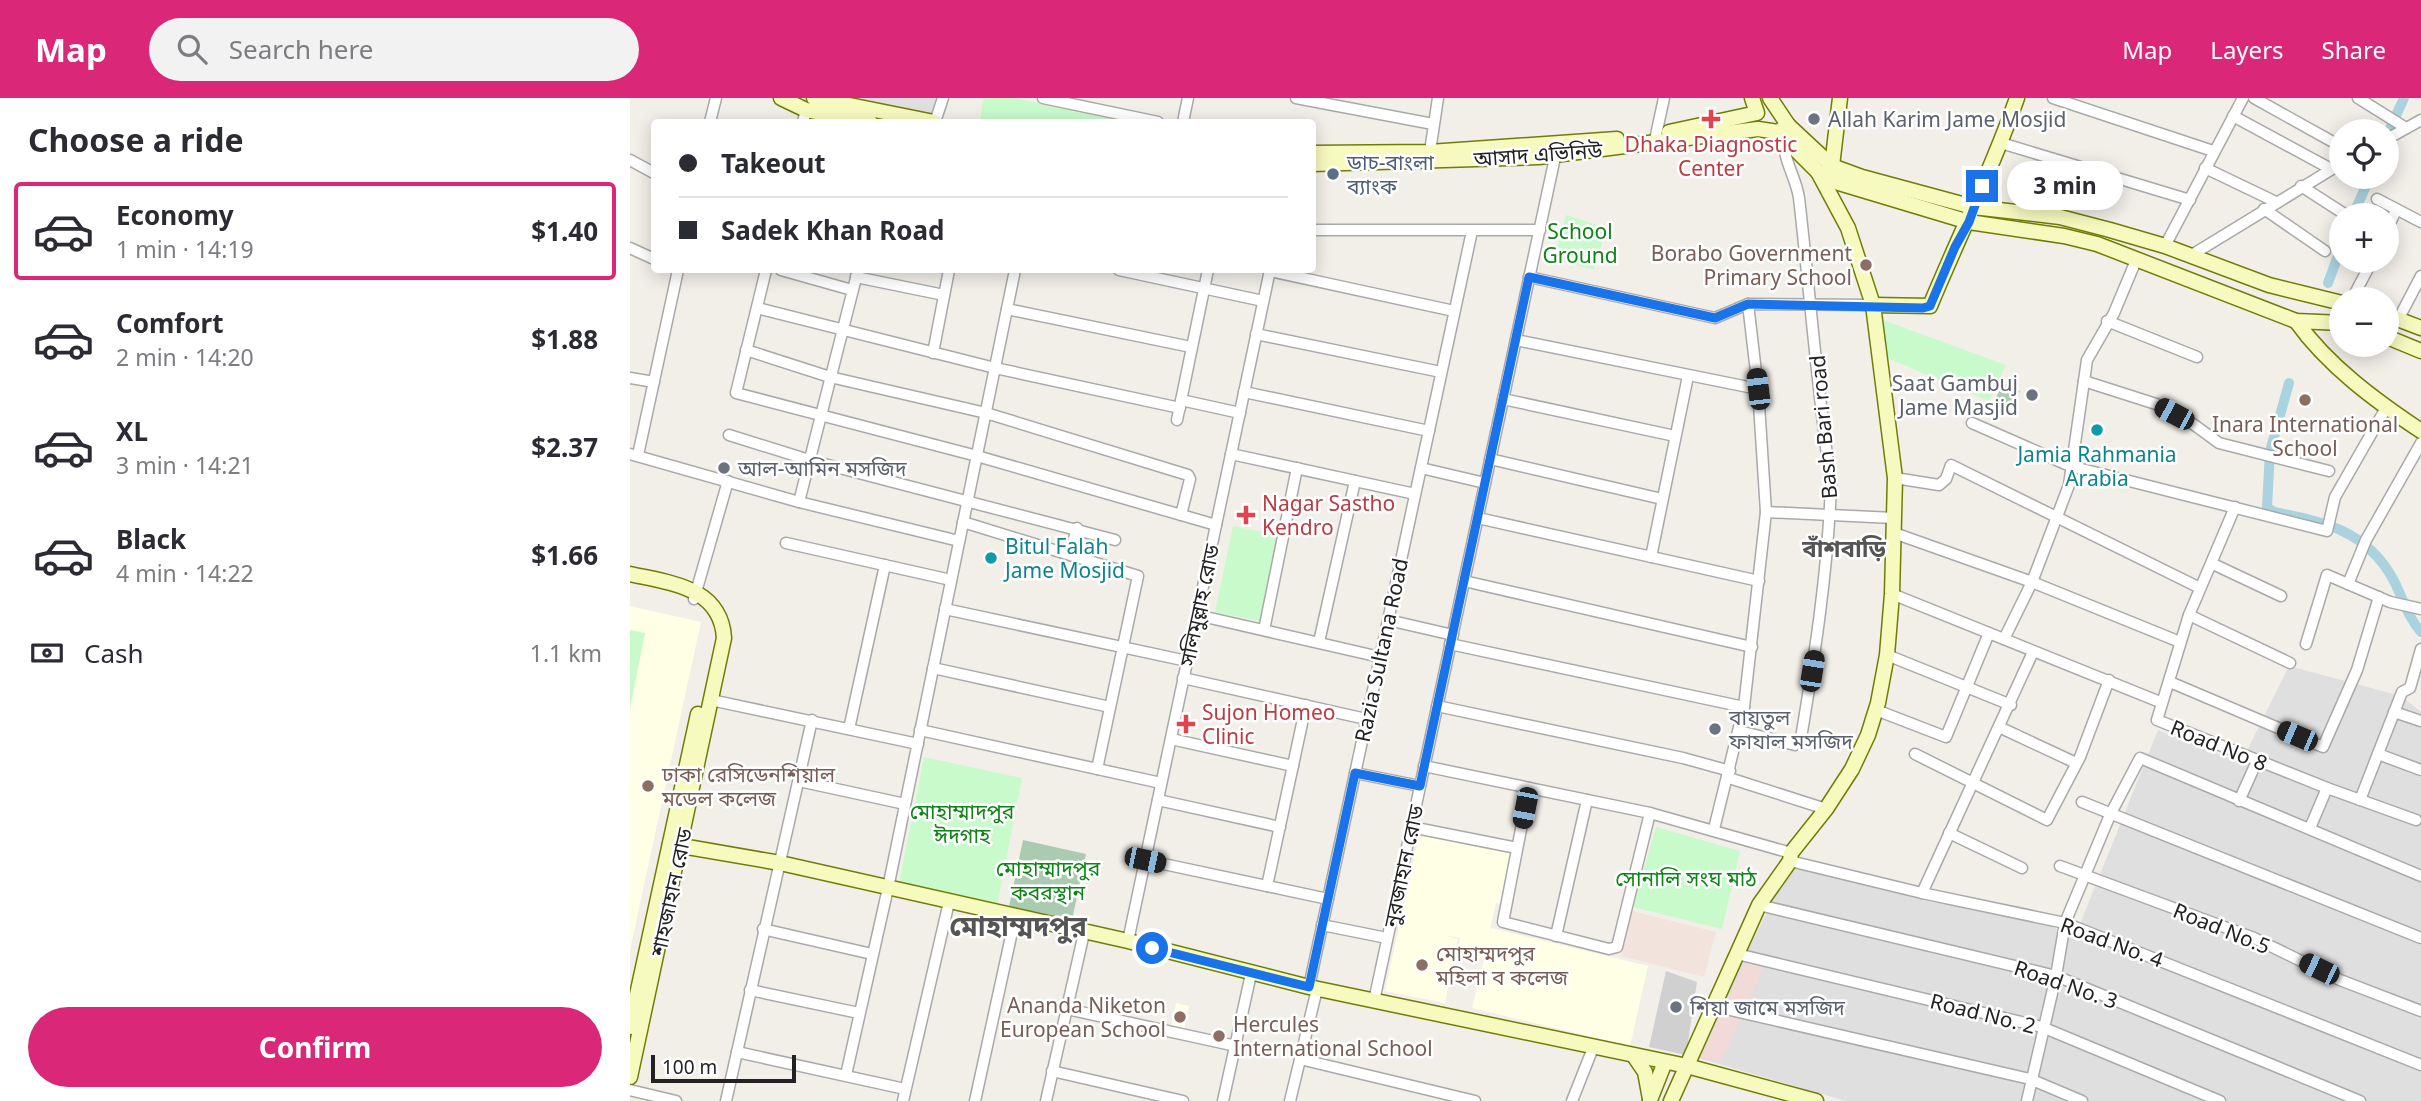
<!DOCTYPE html>
<meta charset="utf-8">
<style>
:root{--surface:#fff;--page:#f2f2f3;--text:#2b2b33;--muted:#7c7c81;--line:#e1e1e2;--accent:#db2777}
body{margin:0;font-family:"Noto Sans","Noto Sans Bengali",sans-serif;background:var(--page);color:var(--text);height:100vh;display:flex;flex-direction:column;font-size:26px;white-space:nowrap}
*{box-sizing:border-box;margin:0}
p{font-size:23px;color:var(--muted)}
.icon{flex:none;width:38px;height:38px;fill:none;stroke:currentColor;stroke-width:2;stroke-linecap:round;stroke-linejoin:round}
.map{position:relative;flex:1;overflow:hidden}
.side{display:flex;flex-direction:column;background:var(--surface);width:630px}
.side>*{flex:none}
.hud{position:absolute;left:21px;top:21px;width:665px;height:154px;border-radius:7px;box-shadow:0 4px 18px #0003;display:grid;align-content:center;height:154px;padding:0 28px;background:var(--surface)}
.tools{position:absolute;left:1699px;top:21px;display:grid;gap:14px}
.tools a{display:grid;place-items:center;width:70px;height:70px;border-radius:50%;background:var(--surface);box-shadow:0 4px 18px #0003;font-size:35px}
.scale{position:absolute;left:21px;bottom:18px;width:145px;box-sizing:border-box;padding-left:7px;border:4px solid #222;border-top:0;font-size:19px;line-height:24px;white-space:nowrap;color:#222;-webkit-text-stroke:5px #fff;paint-order:stroke}
.end{position:absolute;width:32px;height:32px;margin:-16px;border:9px solid #1a73e8;background:#fff;box-shadow:0 0 0 4px #fff}
.from{border-radius:50%}
.bubble{position:absolute;height:49px;border-radius:24px;background:var(--surface);box-shadow:0 4px 18px #0003;font-size:23px;font-weight:700;line-height:49px;text-align:center}
.car{position:absolute;width:21px;height:42px;margin:-21px -10px;border-radius:9px;box-shadow:0 0 5px 2px #0007;background:linear-gradient(#222 24%,#8ab4d8 0 40%,#222 0 76%,#8ab4d8 0 86%,#222 0)}
.hud b{display:flex;align-items:center;gap:24px;height:66px;font-size:26px}
.hud b+b{border-top:2px solid var(--line)}
.hud i{width:18px;height:18px;background:var(--text)}
ul{padding:0;list-style:none}
li{display:flex;align-items:center;gap:21px;height:98px;margin:0 14px 10px;padding:0 14px;border:4px solid transparent;border-radius:7px}
li div{flex:1}
li b{display:block;font-size:26px}
li em{font-style:normal;font-weight:700}
li.active{border-color:var(--accent)}
li>.icon{width:63px;height:63px;stroke-width:1.5}
h2{padding:0 28px;font-size:32px;line-height:84px}
.pay{display:flex;align-items:center;gap:18px;height:77px;padding:0 28px;font-size:26px}
.pay p{margin-inline-start:auto}
.button{display:flex;gap:14px;margin-top:auto;padding:14px 28px}
.button a{flex:1;height:80px;border-radius:42px;background:var(--accent);color:#fff;font-size:28px;font-weight:700;line-height:80px;text-align:center}
header{display:flex;align-items:center;gap:42px;box-sizing:border-box;height:98px;padding:0 35px;background:var(--accent);color:#fff}
header strong{font-size:33px}
nav{display:flex;gap:38px;margin-inline-start:auto;font-size:24px}
.search{width:490px;height:63px;background:var(--page);display:flex;align-items:center;gap:18px;box-sizing:border-box;padding:0 24px;border-radius:38px;color:var(--muted);font-size:26px}
main{display:flex;flex:1;min-height:0}
.map>svg:first-child{display:block}
.residential{fill:#e0dfdf}
.commercial{fill:#f2dad9}
.education{fill:#ffffe5}
.religious{fill:#d0d0d0}
.military{fill:#f3e3dd}
.cemetery{fill:#aacbaf}
.park{fill:#c8facc}
.lines{fill:none;stroke-linecap:round;stroke-linejoin:round}
.canal{stroke:#aad3df;stroke-width:10}
.street-casing{stroke:#a9a9a9;stroke-width:13}
.secondary-casing{stroke:#707d05;stroke-width:17}
.street{stroke:#fff;stroke-width:10}
.secondary{stroke:#f7fabf;stroke-width:14}
.route{stroke:#1a73e8;stroke-width:9}
.health-dot{fill:#e0444e;stroke:#fff;stroke-width:2.5}
.worship-dot{fill:#6b7280;stroke:#fff;stroke-width:2.5}
.service-dot{fill:#5c6f8a;stroke:#fff;stroke-width:2.5}
.education-dot{fill:#8d6e63;stroke:#fff;stroke-width:2.5}
.culture-dot{fill:#0f9aa8;stroke:#fff;stroke-width:2.5}
.labels{text-anchor:middle;dominant-baseline:central;stroke-width:5;stroke-linejoin:round;paint-order:stroke}
.worship-label{font-size:21px;fill:#5b616d;stroke:#fff;text-anchor:start}
.health-label{font-size:21px;fill:#be3a42;stroke:#fff;text-anchor:start}
.street-label{font-size:21px;fill:#222;stroke:#fff}
.service-label{font-size:21px;fill:#4e5e75;stroke:#fff;text-anchor:start}
.park-label{font-size:21px;fill:#0c8416;stroke:#fff}
.education-label{font-size:21px;fill:#785e54;stroke:#fff;text-anchor:start}
.culture-label{font-size:21px;fill:#0d838f;stroke:#fff}
.quarter-label{font-size:24px;font-weight:bold;fill:#555;stroke:#fff}
.district-label{font-size:28px;font-weight:bold;fill:#555;stroke:#fff}
</style>
<header>
<strong>Map</strong>
<div class="search"><svg class="icon" aria-label="search" viewBox="0 0 24 24"><circle cx="10" cy="10" r="6"/><path d="M15 15l6 6"/></svg>Search here</div>
<nav><a>Map</a><a>Layers</a><a>Share</a></nav>
</header>
<main>
<section class="side">
<h2>Choose a ride</h2>
<ul>
<li class="active"><svg class="icon" aria-label="car" viewBox="0 0 24 24"><path d="M5 17H2v-5l4-1 3-4h7l3 4 3 1v5h-3M9 17h6M6 11h13"/><circle cx="7" cy="17" r="2"/><circle cx="17" cy="17" r="2"/></svg><div><b>Economy</b><p>1 min · 14:19</p></div><em>$1.40</em></li>
<li><svg class="icon" aria-label="car" viewBox="0 0 24 24"><path d="M5 17H2v-5l4-1 3-4h7l3 4 3 1v5h-3M9 17h6M6 11h13"/><circle cx="7" cy="17" r="2"/><circle cx="17" cy="17" r="2"/></svg><div><b>Comfort</b><p>2 min · 14:20</p></div><em>$1.88</em></li>
<li><svg class="icon" aria-label="car" viewBox="0 0 24 24"><path d="M5 17H2v-5l4-1 3-4h7l3 4 3 1v5h-3M9 17h6M6 11h13"/><circle cx="7" cy="17" r="2"/><circle cx="17" cy="17" r="2"/></svg><div><b>XL</b><p>3 min · 14:21</p></div><em>$2.37</em></li>
<li><svg class="icon" aria-label="car" viewBox="0 0 24 24"><path d="M5 17H2v-5l4-1 3-4h7l3 4 3 1v5h-3M9 17h6M6 11h13"/><circle cx="7" cy="17" r="2"/><circle cx="17" cy="17" r="2"/></svg><div><b>Black</b><p>4 min · 14:22</p></div><em>$1.66</em></li>
</ul>
<div class="pay"><svg class="icon" aria-label="cash" viewBox="0 0 24 24"><path d="M3 7h18v10H3z"/><circle cx="12" cy="12" r="2"/></svg>Cash<p>1.1 km</p></div>
<div class="button"><a>Confirm</a></div>
</section>
<div class="map">
<svg width="1791" height="1003" viewBox="0 0 1791 1003">
<rect width="100%" height="100%" fill="#f2efe9"/>
<!-- residential -->
<g class="residential">
<polygon points="231,0 306,0 301,19"/>
<polygon points="1659,568 1771,598 1791,614 1791,1003 1216,1003 1065,959 1161,766 1297,803 1409,821 1444,841 1528,632 1611,665"/>
</g>
<!-- commercial -->
<polygon class="commercial" points="1116,864 1133,870 1097,951 1090,963 1070,960"/>
<!-- education -->
<g class="education">
<polygon points="0,508 71,524 0,852"/>
<polygon points="789,737 882,756 872,806 866,805 859,836 861,830 1018,868 1000,948 842,910 854,862 827,855 830,840 813,837 828,841 815,905 755,893"/>
<polygon points="546,905 559,908 554,932 541,929"/>
</g>
<!-- religious -->
<polygon class="religious" points="1036,873 1067,884 1056,957 1019,949"/>
<!-- military -->
<polygon class="military" points="1002,813 1086,834 1074,879 991,858"/>
<!-- cemetery -->
<g class="cemetery">
<polygon points="1374,285 1390,293 1382,309 1365,301"/>
<polygon points="393,742 456,756 442,822 379,809"/>
</g>
<!-- park -->
<g class="park">
<polygon points="353,0 384,0 510,24 350,24"/>
<polygon points="936,117 977,130 964,172 924,161"/>
<polygon points="1253,222 1376,267 1359,303 1257,260"/>
<polygon points="603,428 648,437 630,523 585,514"/>
<polygon points="0,532 15,535 0,611"/>
<polygon points="294,659 392,680 367,808 269,785"/>
<polygon points="1026,729 1110,753 1092,831 1003,809"/>
</g>
<g class="lines">
<!-- canal -->
<g class="canal">
<polyline points="1757,37 1774,0"/>
<polyline points="1723,117 1740,79"/>
<polyline points="1698,185 1712,147"/>
<path d="M1659,285L1640,353L1637,409L1644,414C1694,424 1736,432 1763,481C1773,500 1777,518 1791,534"/>
</g>
<defs>
<g id="street">
<polyline points="413,0 528,24"/>
<polyline points="666,0 803,26"/>
<polyline points="1423,0 1583,53"/>
<polyline points="1624,0 1712,49"/>
<polyline points="1728,0 1776,30"/>
<polyline points="1603,18 1701,71"/>
<polyline points="80,24 86,0"/>
<polyline points="173,24 176,12"/>
<polyline points="305,24 313,0"/>
<polyline points="553,24 558,0"/>
<polyline points="1026,37 1034,0"/>
<polyline points="1757,41 1791,22"/>
<polyline points="1371,45 1560,102"/>
<polyline points="799,60 808,0"/>
<polyline points="0,62 24,75"/>
<polyline points="1575,70 1646,104"/>
<polyline points="1671,88 1716,117"/>
<polyline points="1747,101 1791,124"/>
<polyline points="1634,111 1695,153"/>
<polyline points="682,132 910,132"/>
<polyline points="1757,132 1766,112"/>
<polyline points="1535,148 1613,0"/>
<polyline points="0,150 24,161"/>
<polyline points="1560,158 1712,65"/>
<polyline points="136,172 106,295 347,358 586,427"/>
<polyline points="151,172 222,192"/>
<polyline points="489,172 633,203"/>
<polyline points="640,173 824,213"/>
<polyline points="226,179 314,197"/>
<polyline points="899,179 1085,220 1118,206 1243,207"/>
<polyline points="1722,201 1742,163"/>
<polyline points="127,210 365,270 550,310"/>
<polyline points="377,211 561,249"/>
<polyline points="1769,220 1791,178"/>
<polyline points="1477,223 1567,259"/>
<polyline points="626,236 811,274"/>
<polyline points="886,242 1128,291"/>
<polyline points="116,252 200,279 356,315 558,377 560,381 551,417"/>
<polyline points="303,255 319,172"/>
<polyline points="0,280 24,284"/>
<polyline points="1454,283 1526,306 1563,326 1589,345 1699,373"/>
<polyline points="614,294 799,333"/>
<polyline points="873,301 1045,338"/>
<polyline points="551,302 610,315"/>
<polyline points="547,322 578,172"/>
<polyline points="1342,325 1440,368 1697,433 1705,399 1756,310"/>
<polyline points="99,337 179,362 485,442"/>
<polyline points="0,356 169,404 329,443"/>
<polyline points="601,356 785,396"/>
<polyline points="8,357 48,172"/>
<polyline points="860,361 1032,401"/>
<polyline points="791,370 855,385"/>
<polyline points="1265,380 1309,387 1316,381 1321,367 1570,490"/>
<polyline points="169,404 228,172"/>
<polyline points="1605,409 1559,517 1527,622 1697,690 1786,722"/>
<polyline points="1136,414 1264,420"/>
<polyline points="848,420 1129,483"/>
<polyline points="333,424 508,478 467,671"/>
<polyline points="1264,435 1402,484 1550,544"/>
<polyline points="156,445 321,482"/>
<polyline points="440,455 447,430"/>
<polyline points="1021,459 1058,278"/>
<polyline points="1583,466 1651,498"/>
<polyline points="834,483 1122,549"/>
<polyline points="1718,486 1736,442 1791,345"/>
<polyline points="1262,496 1530,604"/>
<polyline points="64,501 98,383"/>
<polyline points="315,511 557,563"/>
<polyline points="567,517 750,559"/>
<polyline points="1559,517 1660,565"/>
<polyline points="758,522 823,537"/>
<polyline points="634,532 667,370"/>
<polyline points="1374,541 1402,484 1439,387 1457,262 1484,215 1507,160"/>
<polyline points="689,544 725,383"/>
<polyline points="820,546 1114,609"/>
<polyline points="1676,546 1697,477 1760,504 1791,511"/>
<polyline points="1257,557 1381,607"/>
<polyline points="303,570 480,609"/>
<polyline points="553,580 736,621"/>
<polyline points="1540,584 1693,649 1727,572 1749,499"/>
<polyline points="81,602 288,646"/>
<polyline points="807,608 1053,660 1100,673"/>
<polyline points="1246,612 1316,639 1359,535"/>
<polyline points="1764,614 1791,623"/>
<polyline points="1369,629 1446,665"/>
<polyline points="219,631 255,467"/>
<polyline points="290,632 531,685"/>
<path d="M1109,633L1165,647L1171,640C1185,556 1198,471 1201,386C1187,291 1180,195 1169,100C1166,78 1151,60 1155,38"/>
<polyline points="541,641 663,668"/>
<polyline points="1285,656 1417,722 1450,659 1479,582"/>
<polyline points="1748,656 1791,672"/>
<polyline points="794,668 1020,715 1161,755"/>
<polyline points="725,675 790,688"/>
<polyline points="1099,680 1196,711"/>
<polyline points="169,683 275,706"/>
<polyline points="899,690 873,824 979,851 987,849 1020,715"/>
<polyline points="528,702 650,729"/>
<polyline points="1730,702 1772,594 1780,590 1791,551"/>
<polyline points="1609,703 1627,663"/>
<polyline points="1452,704 1791,840"/>
<polyline points="781,729 887,750"/>
<polyline points="1680,730 1697,690"/>
<polyline points="1084,731 1114,609 1136,414 1128,291 1118,206"/>
<polyline points="1319,735 1392,770"/>
<polyline points="515,762 698,801"/>
<polyline points="1160,763 1292,795 1435,825 1791,967"/>
<polyline points="1430,768 1624,840 1710,882 1791,913"/>
<polyline points="637,788 676,607"/>
<polyline points="1292,795 1403,554"/>
<polyline points="1129,807 1426,878 1730,1003"/>
<polyline points="692,827 757,840"/>
<polyline points="133,831 242,856"/>
<polyline points="926,838 957,702"/>
<polyline points="498,843 640,172"/>
<polyline points="1107,856 1412,929 1590,1003"/>
<polyline points="679,889 842,133"/>
<polyline points="120,892 229,915"/>
<polyline points="744,903 927,50"/>
<polyline points="1083,908 1400,981 1452,1003"/>
<polyline points="437,911 606,948"/>
<polyline points="107,954 275,991"/>
<polyline points="670,961 845,1003"/>
<polyline points="422,973 553,1003"/>
<polyline points="216,977 258,790 385,172"/>
<polyline points="0,992 46,1003"/>
<polyline points="96,1003 182,622"/>
<polyline points="273,1003 319,804"/>
<polyline points="345,1003 385,820"/>
<polyline points="416,1003 454,835"/>
<polyline points="593,1003 621,876"/>
<polyline points="660,1003 687,891"/>
<polyline points="942,1003 963,950"/>
<polyline points="1397,1003 1426,878 1435,825 1480,717 1510,660 1791,778"/>
</g>
<g id="secondary">
<polyline points="151,0 176,12 240,24"/>
<polyline points="184,0 304,24"/>
<polyline points="1158,27 1202,68 1232,79 1343,109 1430,119 1480,132 1535,148 1639,187 1712,205"/>
<polyline points="1039,34 1127,15 1122,0"/>
<polyline points="1148,34 1188,74 1209,85 1339,124 1434,138 1467,146 1666,223 1712,225"/>
<polyline points="682,55 799,54 987,41"/>
<polyline points="682,66 909,59 1128,31 1148,34 1158,27 1140,0"/>
<polyline points="1202,68 1210,0"/>
<path d="M1243,207L1300,208C1329,138 1362,72 1387,0"/>
<polyline points="1757,217 1791,230"/>
<path d="M1666,223C1698,268 1746,303 1791,333"/>
<polyline points="1757,239 1791,253"/>
<path d="M0,476C40,485 91,489 94,540L0,979"/>
<polyline points="40,746 150,765 498,843 679,889 1057,968 1186,1003"/>
<polyline points="0,929 68,616"/>
<polyline points="1004,958 1015,974 1020,1001"/>
<polyline points="1020,1002 1035,964"/>
<polyline points="1041,1003 1129,807 1160,763 1161,755 1196,711 1222,671 1238,637 1248,605 1257,557 1262,496 1265,380 1243,207 1218,130 1188,74"/>
</g>
</defs>
<!-- street casing -->
<use href="#street" class="street-casing"/>
<!-- secondary casing -->
<use href="#secondary" class="secondary-casing"/>
<!-- street -->
<use href="#street" class="street"/>
<!-- secondary -->
<use href="#secondary" class="secondary"/>
</g>
<g class="lines">
<!-- route -->
<polyline class="route" points="522,850 679,889 725,675 790,688 899,179 1085,220 1118,206 1293,210 1300,208 1325,149 1339,124 1352,88"/>
</g>
<!-- markers -->
<g class="health-dot">
<path d="M1077.5 10.5h7v7h7v7h-7v7h-7v-7h-7v-7h7z"/>
<path d="M612.5 406.5h7v7h7v7h-7v7h-7v-7h-7v-7h7z"/>
<path d="M552.5 615.5h7v7h7v7h-7v7h-7v-7h-7v-7h7z"/>
</g>
<g class="worship-dot">
<circle cx="1184" cy="21" r="7"/>
<circle cx="1402" cy="297" r="7"/>
<circle cx="94" cy="370" r="7"/>
<circle cx="1085" cy="631" r="7"/>
<circle cx="1046" cy="909" r="7"/>
</g>
<circle class="service-dot" cx="703" cy="76" r="7"/>
<g class="education-dot">
<circle cx="1236" cy="167" r="7"/>
<circle cx="1675" cy="302" r="7"/>
<circle cx="18" cy="688" r="7"/>
<circle cx="792" cy="867" r="7"/>
<circle cx="550" cy="919" r="7"/>
<circle cx="589" cy="938" r="7"/>
</g>
<g class="culture-dot">
<circle cx="1467" cy="332" r="7"/>
<circle cx="361" cy="460" r="7"/>
</g>
<g class="labels">
<!-- worship labels -->
<g class="worship-label">
<text x="1198" y="21">Allah Karim Jame Mosjid</text>
<text x="1388" y="285" text-anchor="end">Saat Gambuj<tspan x="1388" dy="24">Jame Masjid</tspan></text>
<text x="108" y="370">আল-আমিন মসজিদ</text>
<text x="1099" y="619">বায়তুল<tspan x="1099" dy="24">ফাযাল মসজিদ</tspan></text>
<text x="1060" y="909">শিয়া জামে মসজিদ</text>
</g>
<!-- health labels -->
<g class="health-label">
<text x="1081" y="46" text-anchor="middle">Dhaka Diagnostic<tspan x="1081" dy="24">Center</tspan></text>
<text x="632" y="405">Nagar Sastho<tspan x="632" dy="24">Kendro</tspan></text>
<text x="572" y="614">Sujon Homeo<tspan x="572" dy="24">Clinic</tspan></text>
</g>
<!-- street labels -->
<g class="street-label">
<text transform="translate(908 56) rotate(-4)">আসাদ এভিনিউ</text>
<text transform="translate(1193 329) rotate(-95)">Bash Bari road</text>
<text transform="translate(569 507) rotate(-78)">সলিমুল্লাহ রোড</text>
<text transform="translate(751 552) rotate(-78)">Razia Sultana Road</text>
<text transform="translate(1589 647) rotate(22)">Road No 8</text>
<text transform="translate(773 768) rotate(-78)">নুরজাহান রোড</text>
<text transform="translate(41 794) rotate(-78)">শাহজাহান রোড</text>
<text transform="translate(1592 830) rotate(22)">Road No.5</text>
<text transform="translate(1482 844) rotate(20)">Road No. 4</text>
<text transform="translate(1436 886) rotate(19)">Road No. 3</text>
<text transform="translate(1353 915) rotate(14)">Road No. 2</text>
</g>
<!-- service labels -->
<g class="service-label">
<text x="717" y="64">ডাচ-বাংলা<tspan x="717" dy="24">ব্যাংক</tspan></text>
</g>
<!-- park labels -->
<g class="park-label">
<text x="950" y="133">School<tspan x="950" dy="24">Ground</tspan></text>
<text x="332" y="713">মোহাম্মাদপুর<tspan x="332" dy="24">ঈদগাহ</tspan></text>
<text x="418" y="770">মোহাম্মাদপুর<tspan x="418" dy="24">কবরস্থান</tspan></text>
<text x="1056" y="780">সোনালি সংঘ মাঠ</text>
</g>
<!-- education labels -->
<g class="education-label">
<text x="1222" y="155" text-anchor="end">Borabo Government<tspan x="1222" dy="24">Primary School</tspan></text>
<text x="1675" y="326" text-anchor="middle">Inara International<tspan x="1675" dy="24">School</tspan></text>
<text x="32" y="676">ঢাকা রেসিডেনশিয়াল<tspan x="32" dy="24">মডেল কলেজ</tspan></text>
<text x="806" y="855">মোহাম্মদপুর<tspan x="806" dy="24">মহিলা ব কলেজ</tspan></text>
<text x="536" y="907" text-anchor="end">Ananda Niketon<tspan x="536" dy="24">European School</tspan></text>
<text x="603" y="926">Hercules<tspan x="603" dy="24">International School</tspan></text>
</g>
<!-- culture labels -->
<g class="culture-label">
<text x="1467" y="356">Jamia Rahmania<tspan x="1467" dy="24">Arabia</tspan></text>
<text x="375" y="448" text-anchor="start">Bitul Falah<tspan x="375" dy="24">Jame Mosjid</tspan></text>
</g>
<!-- quarter labels -->
<g class="quarter-label">
<text x="1214" y="449">বাঁশবাড়ি</text>
</g>
<!-- district labels -->
<g class="district-label">
<text x="388" y="827">মোহাম্মদপুর</text>
</g>
</g>
</svg>
<div class="tools">
<a><svg class="icon" aria-label="locate" viewBox="0 0 24 24"><circle cx="12" cy="12" r="6"/><path d="M12 2v4M12 18v4M2 12h4M18 12h4"/></svg></a>
<a>+</a>
<a>−</a>
</div>
<div class="scale">100 m</div>
<i class="end from" style="left:522px;top:850px"></i>
<i class="end" style="left:1352px;top:88px"></i>
<div class="bubble" style="left:1377px;top:63px;width:116px">3 min</div>
<i class="car" style="left:1128px;top:291px;rotate:353deg"></i>
<i class="car" style="left:1544px;top:316px;rotate:298deg"></i>
<i class="car" style="left:1182px;top:573px;rotate:9deg"></i>
<i class="car" style="left:1667px;top:638px;rotate:293deg"></i>
<i class="car" style="left:895px;top:710px;rotate:191deg"></i>
<i class="car" style="left:515px;top:762px;rotate:102deg"></i>
<i class="car" style="left:1689px;top:871px;rotate:296deg"></i>
<div class="hud">
<b><i class="from"></i>Takeout</b>
<b><i></i>Sadek Khan Road</b>
</div>
</div>
</main>
